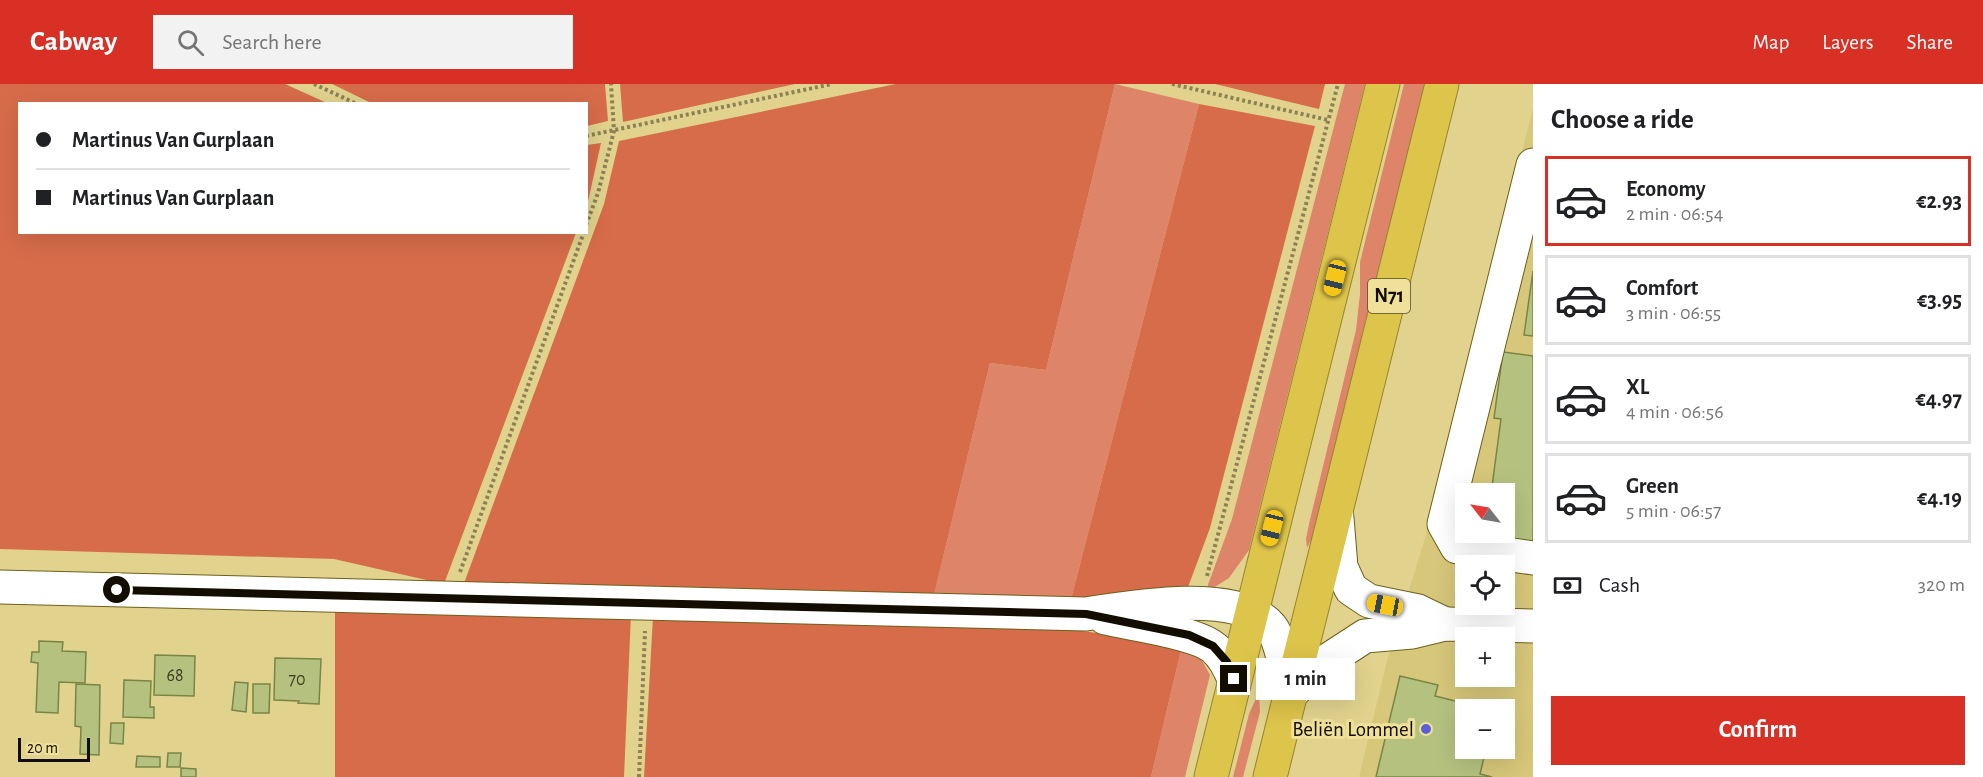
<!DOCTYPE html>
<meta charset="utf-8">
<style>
:root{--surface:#fff;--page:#f2f2f2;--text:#202124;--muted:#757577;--line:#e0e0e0;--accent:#d93025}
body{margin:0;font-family:"Alegreya Sans",sans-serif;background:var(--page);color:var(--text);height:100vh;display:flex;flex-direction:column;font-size:22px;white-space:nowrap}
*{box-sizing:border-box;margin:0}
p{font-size:20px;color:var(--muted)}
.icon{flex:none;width:33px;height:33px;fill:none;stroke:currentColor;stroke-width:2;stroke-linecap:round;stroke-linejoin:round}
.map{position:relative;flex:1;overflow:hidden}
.drawer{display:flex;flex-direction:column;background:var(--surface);width:450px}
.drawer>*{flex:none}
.guide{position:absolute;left:18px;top:18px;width:570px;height:132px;border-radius:0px;box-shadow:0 6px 24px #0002;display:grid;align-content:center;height:132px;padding:0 18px;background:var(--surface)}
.needle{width:39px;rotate:301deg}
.controls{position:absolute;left:1455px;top:399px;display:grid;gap:12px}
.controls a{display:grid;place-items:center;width:60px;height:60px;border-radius:0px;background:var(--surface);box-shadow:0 6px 24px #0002;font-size:30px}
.scale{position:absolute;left:18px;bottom:15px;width:72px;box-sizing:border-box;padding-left:6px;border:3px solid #130d00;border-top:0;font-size:16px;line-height:21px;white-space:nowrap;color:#130d00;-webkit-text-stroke:4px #efe09a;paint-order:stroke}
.end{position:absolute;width:27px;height:27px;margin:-14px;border:8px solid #130d00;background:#fff;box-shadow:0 0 0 3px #fff}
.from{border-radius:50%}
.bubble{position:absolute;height:42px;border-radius:0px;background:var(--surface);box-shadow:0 6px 24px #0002;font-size:20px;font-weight:600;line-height:42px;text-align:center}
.car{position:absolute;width:18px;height:36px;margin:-18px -9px;border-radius:8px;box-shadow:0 0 4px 2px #0007;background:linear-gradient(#f5c518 24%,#345 0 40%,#f5c518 0 76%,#345 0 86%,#f5c518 0)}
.guide b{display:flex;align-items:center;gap:21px;height:57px;font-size:22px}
.guide b+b{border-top:2px solid var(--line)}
.guide i{width:15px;height:15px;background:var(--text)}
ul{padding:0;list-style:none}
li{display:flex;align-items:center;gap:18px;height:90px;margin:0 12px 9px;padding:0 6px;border:3px solid var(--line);border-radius:0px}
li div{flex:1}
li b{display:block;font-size:22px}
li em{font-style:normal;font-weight:600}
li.current{border-color:var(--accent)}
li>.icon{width:54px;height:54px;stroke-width:1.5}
h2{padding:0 18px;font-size:27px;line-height:72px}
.pay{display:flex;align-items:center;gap:15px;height:66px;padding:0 18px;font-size:22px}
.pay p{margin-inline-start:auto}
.action{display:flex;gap:12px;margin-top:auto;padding:12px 18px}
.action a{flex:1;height:69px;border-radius:0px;background:var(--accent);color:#fff;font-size:24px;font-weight:600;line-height:69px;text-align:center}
header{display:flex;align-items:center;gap:36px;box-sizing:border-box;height:84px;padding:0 30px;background:var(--accent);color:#fff}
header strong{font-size:28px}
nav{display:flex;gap:33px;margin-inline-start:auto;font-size:21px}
.search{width:420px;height:54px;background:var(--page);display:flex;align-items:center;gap:15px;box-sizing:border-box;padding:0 21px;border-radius:0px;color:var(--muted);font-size:22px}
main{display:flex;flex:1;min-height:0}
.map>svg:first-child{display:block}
.built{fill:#d7c77a;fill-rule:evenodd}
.green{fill:#dd8469}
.forest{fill:#d76c4a}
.building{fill:#b5c27f;stroke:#798544;stroke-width:1.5}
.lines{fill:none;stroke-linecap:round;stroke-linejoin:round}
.minor-casing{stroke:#6e6019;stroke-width:35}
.highway-casing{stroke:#968430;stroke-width:35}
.path{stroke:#8b8153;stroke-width:4;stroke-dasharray:3 3;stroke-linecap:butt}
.minor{stroke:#fff;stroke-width:33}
.highway{stroke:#ddc44a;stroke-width:33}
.route{stroke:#130d00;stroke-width:8}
.poi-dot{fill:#5d5fd7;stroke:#efe09a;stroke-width:2}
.labels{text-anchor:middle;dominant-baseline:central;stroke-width:6;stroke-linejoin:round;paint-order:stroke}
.number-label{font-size:18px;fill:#3c3a20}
.shield{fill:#efe09a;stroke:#554c2e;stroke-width:1.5}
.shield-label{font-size:20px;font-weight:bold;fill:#130d00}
.poi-label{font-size:21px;fill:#130d00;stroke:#efe09a;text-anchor:end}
</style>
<header>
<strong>Cabway</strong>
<div class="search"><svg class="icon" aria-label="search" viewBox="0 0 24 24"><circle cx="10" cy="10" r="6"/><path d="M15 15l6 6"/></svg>Search here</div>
<nav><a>Map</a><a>Layers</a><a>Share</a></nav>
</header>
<main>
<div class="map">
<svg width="1533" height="693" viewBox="0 0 1533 693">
<rect width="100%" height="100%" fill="#e1d38e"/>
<!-- built -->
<path class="built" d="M1533,24V693H1359L1387,577L1427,448ZM1466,410H1504V448H1466ZM1466,482H1504V520H1466ZM1466,554H1504V592H1466ZM1466,626H1504V664H1466Z"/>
<!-- green -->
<g class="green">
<polygon points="1115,0 1199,20 1071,515 933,515 990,279 1046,286"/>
<polygon points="1345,0 1365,0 1249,466 1229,494 1205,509 1232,435"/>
<polygon points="1404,0 1428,0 1314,450 1307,464 1306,455 1309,440 1356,246 1360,210 1360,178"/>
<polygon points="1182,562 1199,571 1210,591 1185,693 1151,693"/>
<polygon points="1259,608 1260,628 1243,693 1233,693 1249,630"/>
</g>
<!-- forest -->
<g class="forest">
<polygon points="0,0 285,0 327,19 20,20 20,148 576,149 444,500 334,475 0,465"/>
<polygon points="332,0 605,0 608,37 587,42 586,20 371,19"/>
<polygon points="620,0 795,0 623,38"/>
<polygon points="896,0 1115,0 1046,286 990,279 933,515 463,502 604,120 619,57"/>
<polygon points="1215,0 1325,0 1319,25"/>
<polygon points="1199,20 1315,42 1210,444 1184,514 1071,515"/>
<polygon points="601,59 589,113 587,121 587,61"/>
<polygon points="335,501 631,530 624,693 335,693"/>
<polygon points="653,533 1057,543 1182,562 1151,693 644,693"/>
</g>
<!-- building -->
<g class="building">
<polygon points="1533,187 1533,252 1524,251"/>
<polygon points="1503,268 1533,272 1533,458 1485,451 1486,448 1504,448 1504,410 1491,410 1501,335 1494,334"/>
<polygon points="39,557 63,558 62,567 86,568 85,599 59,598 58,629 36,628 38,579 31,578 32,568 39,568"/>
<polygon points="155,571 195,572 194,612 154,611"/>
<polygon points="275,574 321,575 319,620 298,619 299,617 274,616"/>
<polygon points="1400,592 1438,601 1435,612 1476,622 1475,626 1466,626 1466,664 1485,669 1480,690 1492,693 1376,693"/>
<polygon points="124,596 151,597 150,623 154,623 154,634 123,633"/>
<polygon points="235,598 248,599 246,628 232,626"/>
<polygon points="76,600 100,601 99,671 80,670 81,643 75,642"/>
<polygon points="253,600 270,600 269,629 253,629"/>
<polygon points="111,639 124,639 123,660 110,659"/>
<polygon points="168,669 181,669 180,683 167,683"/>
<polygon points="137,672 160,673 160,683 136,683"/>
<polygon points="181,684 196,685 196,693 181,693"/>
</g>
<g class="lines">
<defs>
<g id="minor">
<polyline points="1533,81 1444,440 1457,463 1533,474"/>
<polyline points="1337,434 1341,483 1351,505 1369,517 1418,527 1445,540"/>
<path d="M0,503L1086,530C1130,523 1240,504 1271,543C1281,555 1287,592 1291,609L1328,576L1365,552L1412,548L1445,540L1533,542"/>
<path d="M1105,534C1131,540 1196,548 1214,564C1224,572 1229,583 1234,595"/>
</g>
<g id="highway">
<polyline points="1211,693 1383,0"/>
<polyline points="1270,693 1442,0"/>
</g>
</defs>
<!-- minor casing -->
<use href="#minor" class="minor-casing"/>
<!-- highway casing -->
<use href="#highway" class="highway-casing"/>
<!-- path -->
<g class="path">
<polyline points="314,0 357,20"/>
<polyline points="1172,0 1328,36"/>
<polyline points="586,52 832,0"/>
<polyline points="586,141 598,109 614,47 611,0"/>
<polyline points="460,488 584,148"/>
<polyline points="1207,492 1338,0"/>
<polyline points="639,693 645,547"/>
</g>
<!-- minor -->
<use href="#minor" class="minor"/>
<!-- highway -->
<use href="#highway" class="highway"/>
</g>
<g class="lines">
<!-- route -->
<polyline class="route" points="117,506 1086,530 1189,551 1213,562 1227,578 1234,595"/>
</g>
<!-- markers -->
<circle class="poi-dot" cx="1426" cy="645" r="6"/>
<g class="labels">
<!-- number labels -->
<g class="number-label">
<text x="175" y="592">68</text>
<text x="297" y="596">70</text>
</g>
<!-- shield labels -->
<rect class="shield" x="1368" y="195" width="42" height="34" rx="4.5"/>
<g class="shield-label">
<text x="1389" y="212">N71</text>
</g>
<!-- poi labels -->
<g class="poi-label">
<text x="1414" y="645">Beliën Lommel</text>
</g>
</g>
</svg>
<div class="controls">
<a><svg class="needle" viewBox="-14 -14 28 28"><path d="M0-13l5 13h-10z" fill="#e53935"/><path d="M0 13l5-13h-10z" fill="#757577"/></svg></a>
<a><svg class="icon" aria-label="locate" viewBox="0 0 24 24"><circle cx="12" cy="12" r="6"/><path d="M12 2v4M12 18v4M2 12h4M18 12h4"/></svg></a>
<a>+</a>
<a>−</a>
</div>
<div class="scale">20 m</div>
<i class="end from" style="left:117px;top:506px"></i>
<i class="end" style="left:1234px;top:595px"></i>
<div class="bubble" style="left:1256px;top:574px;width:99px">1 min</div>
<i class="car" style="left:1335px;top:194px;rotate:194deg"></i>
<i class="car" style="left:1272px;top:444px;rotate:194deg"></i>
<i class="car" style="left:1385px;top:521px;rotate:281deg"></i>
<div class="guide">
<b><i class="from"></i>Martinus Van Gurplaan</b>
<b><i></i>Martinus Van Gurplaan</b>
</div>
</div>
<section class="drawer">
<h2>Choose a ride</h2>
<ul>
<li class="current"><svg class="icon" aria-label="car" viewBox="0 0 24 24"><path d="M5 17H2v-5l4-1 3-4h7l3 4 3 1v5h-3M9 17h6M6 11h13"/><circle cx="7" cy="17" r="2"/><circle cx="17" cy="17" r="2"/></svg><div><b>Economy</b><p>2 min · 06:54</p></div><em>€2.93</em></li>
<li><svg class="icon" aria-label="car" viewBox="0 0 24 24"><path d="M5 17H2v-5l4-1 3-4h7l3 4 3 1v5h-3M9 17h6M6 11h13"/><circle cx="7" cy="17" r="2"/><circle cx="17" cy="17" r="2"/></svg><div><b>Comfort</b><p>3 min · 06:55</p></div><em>€3.95</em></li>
<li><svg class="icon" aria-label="car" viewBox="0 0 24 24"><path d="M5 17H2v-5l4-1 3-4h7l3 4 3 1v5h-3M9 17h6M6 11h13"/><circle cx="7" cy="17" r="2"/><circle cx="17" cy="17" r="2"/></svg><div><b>XL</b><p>4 min · 06:56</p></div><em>€4.97</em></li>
<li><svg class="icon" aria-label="car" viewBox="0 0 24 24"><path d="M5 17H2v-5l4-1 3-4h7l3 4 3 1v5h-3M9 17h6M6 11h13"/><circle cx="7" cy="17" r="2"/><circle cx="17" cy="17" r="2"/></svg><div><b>Green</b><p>5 min · 06:57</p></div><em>€4.19</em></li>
</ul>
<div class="pay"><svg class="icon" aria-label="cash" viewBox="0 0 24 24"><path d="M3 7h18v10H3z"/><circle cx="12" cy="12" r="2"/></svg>Cash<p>320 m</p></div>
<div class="action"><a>Confirm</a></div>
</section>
</main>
